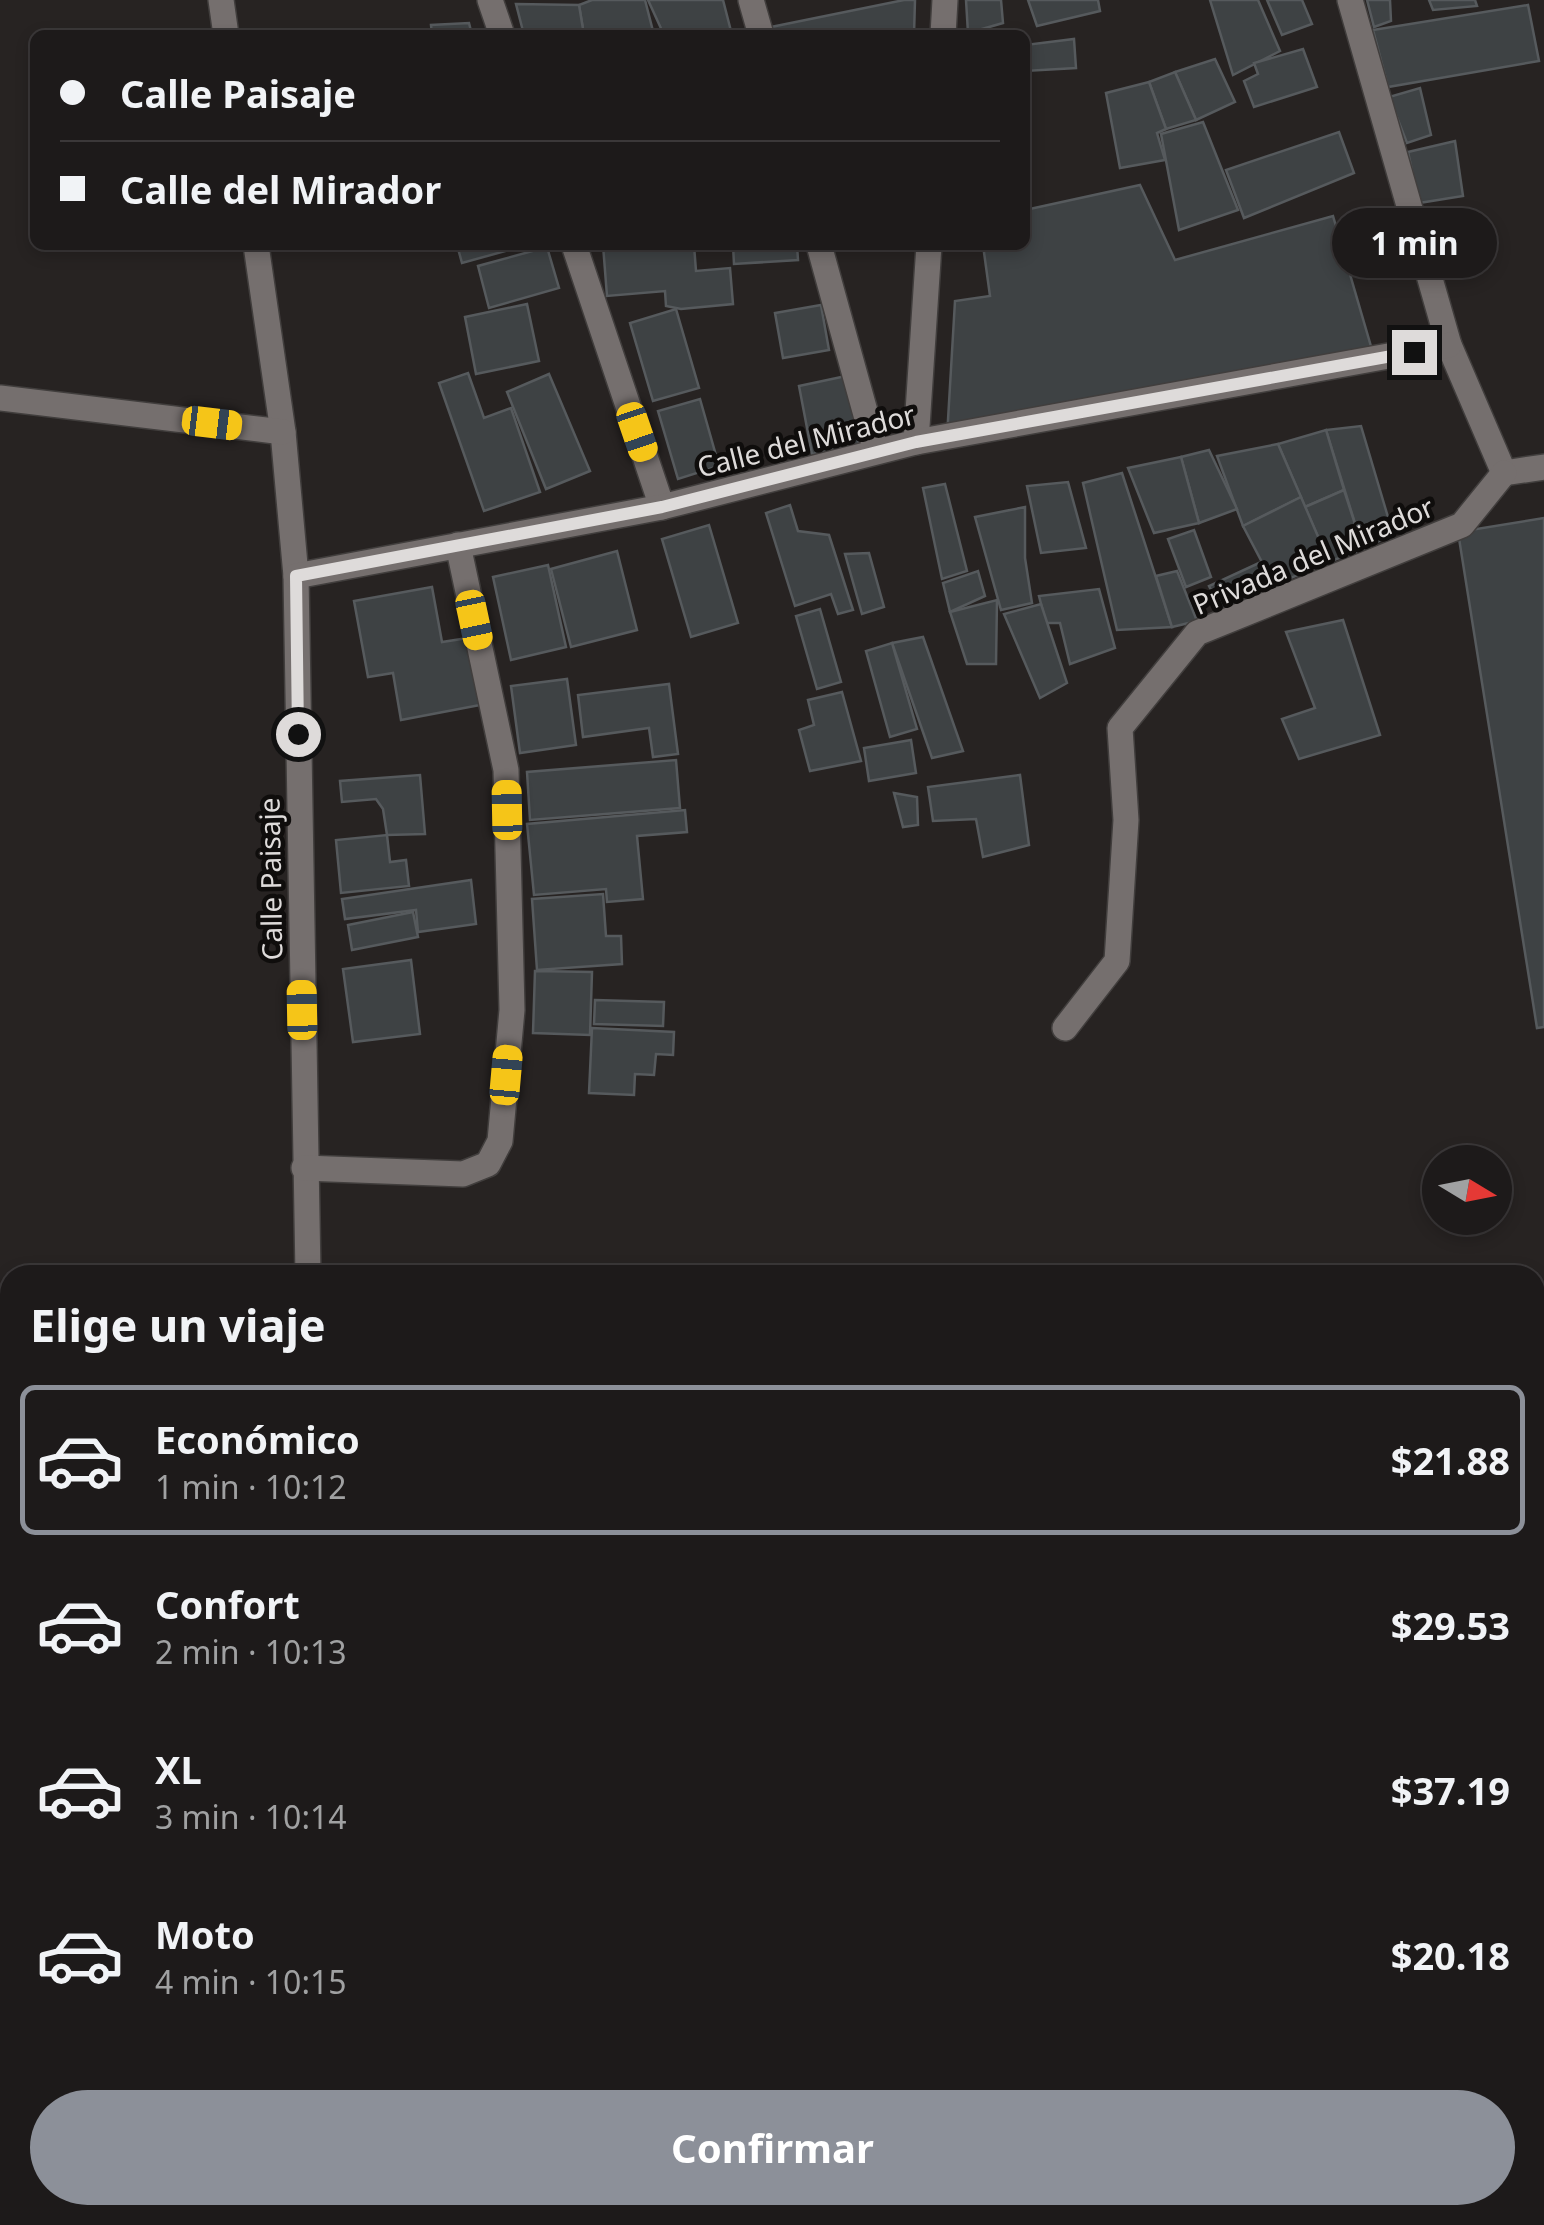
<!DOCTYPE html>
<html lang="es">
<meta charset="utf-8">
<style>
:root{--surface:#1d1a1a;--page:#252323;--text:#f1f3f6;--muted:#a0a1a2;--line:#3b3839;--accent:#8c9099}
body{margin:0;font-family:"Noto Sans",sans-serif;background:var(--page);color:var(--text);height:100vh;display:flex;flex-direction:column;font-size:38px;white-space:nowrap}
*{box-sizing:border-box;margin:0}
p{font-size:32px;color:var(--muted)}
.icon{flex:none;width:55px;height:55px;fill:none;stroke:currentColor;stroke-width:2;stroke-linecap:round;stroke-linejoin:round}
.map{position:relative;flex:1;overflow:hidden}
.sheet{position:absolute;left:0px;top:1265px;width:1545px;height:960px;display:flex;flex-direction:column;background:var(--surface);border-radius:30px 30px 0 0;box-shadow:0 5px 15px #0003,0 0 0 2px var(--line)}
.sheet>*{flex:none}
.hud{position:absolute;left:30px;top:30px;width:1000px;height:220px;border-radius:15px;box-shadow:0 5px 15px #0003,0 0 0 2px var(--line);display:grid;align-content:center;height:220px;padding:0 30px;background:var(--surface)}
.needle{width:65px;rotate:100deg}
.controls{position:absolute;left:1422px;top:1145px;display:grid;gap:20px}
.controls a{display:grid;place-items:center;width:90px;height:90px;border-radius:50%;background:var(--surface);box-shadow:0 5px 15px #0003,0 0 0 2px var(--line);font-size:50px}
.end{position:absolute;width:45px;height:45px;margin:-22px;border:12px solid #dedbda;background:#111;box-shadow:0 0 0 5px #111}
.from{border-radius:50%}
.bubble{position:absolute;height:70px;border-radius:35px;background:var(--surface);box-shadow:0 5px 15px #0003,0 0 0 2px var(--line);font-size:32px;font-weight:700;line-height:70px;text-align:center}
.car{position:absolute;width:30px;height:60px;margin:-30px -15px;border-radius:12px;box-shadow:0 0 8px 2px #0007;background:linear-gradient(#f5c518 24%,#345 0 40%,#f5c518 0 76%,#345 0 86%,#f5c518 0)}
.hud b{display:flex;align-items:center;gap:35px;height:95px;font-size:38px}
.hud b+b{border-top:2px solid var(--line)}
.hud i{width:25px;height:25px;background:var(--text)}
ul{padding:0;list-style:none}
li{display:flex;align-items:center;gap:30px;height:150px;margin:0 20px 15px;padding:0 10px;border:5px solid transparent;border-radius:15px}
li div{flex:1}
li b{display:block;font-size:38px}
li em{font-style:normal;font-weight:700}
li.current{border-color:var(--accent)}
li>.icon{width:90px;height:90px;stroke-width:1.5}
h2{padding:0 30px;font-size:45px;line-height:120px}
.button{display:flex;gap:20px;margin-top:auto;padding:20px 30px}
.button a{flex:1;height:115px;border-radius:60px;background:var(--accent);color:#fff;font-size:40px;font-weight:700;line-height:115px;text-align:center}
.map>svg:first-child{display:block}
.built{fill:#342928}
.building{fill:#3e4244;stroke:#565a5d;stroke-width:2.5}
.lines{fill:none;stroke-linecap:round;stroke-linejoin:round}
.minor-casing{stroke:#413e3d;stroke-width:28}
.minor{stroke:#756f6e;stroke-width:25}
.route{stroke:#dedbda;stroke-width:12}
.labels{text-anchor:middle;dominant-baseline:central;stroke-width:9;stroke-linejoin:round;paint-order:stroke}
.street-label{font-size:28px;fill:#dedbda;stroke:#0f0d0c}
</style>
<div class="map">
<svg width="1544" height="2225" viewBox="0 0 1544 2225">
<rect width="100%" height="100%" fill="#272322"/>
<!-- built -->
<polygon class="built" points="1535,1884 1544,1889 1544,2225 1146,2225 1151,2215 1535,2215"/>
<!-- building -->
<g class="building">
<polygon points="592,0 645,0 654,35 584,35 579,5"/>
<polygon points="648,0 723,0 732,35 664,35"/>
<polygon points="904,0 915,0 914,35 773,35 771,27"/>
<polygon points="966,0 1001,0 1003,23 968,33"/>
<polygon points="1028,0 1098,0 1100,11 1037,26"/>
<polygon points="1210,0 1258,0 1280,51 1233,75"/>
<polygon points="1267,0 1302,0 1312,24 1282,35"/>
<polygon points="1367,0 1390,0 1391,21 1374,27"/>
<polygon points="1429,0 1475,0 1477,6 1433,10"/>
<polygon points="516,4 579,5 584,35 524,35"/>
<polygon points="1528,5 1539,61 1388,87 1373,30"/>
<polygon points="469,23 472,35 432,35 431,25"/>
<polygon points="1074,39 1076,68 1025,71 1025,45"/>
<polygon points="1303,49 1317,87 1254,107 1244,81 1258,74 1254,63"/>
<polygon points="1215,59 1235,102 1196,120 1175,72"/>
<polygon points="1175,72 1196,120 1166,129 1149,82"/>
<polygon points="1149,82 1166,129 1157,133 1165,160 1120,168 1106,93"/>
<polygon points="1420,88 1431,135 1407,143 1389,97"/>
<polygon points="1203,122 1238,210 1179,230 1161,134"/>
<polygon points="1339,132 1354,173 1244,218 1226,170"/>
<polygon points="1455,141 1463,196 1419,203 1408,152"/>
<polygon points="1140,185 1175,260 1333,216 1377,367 947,437 955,301 990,296 983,245 1025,245 1025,210"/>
<polygon points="457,245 527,245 462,263"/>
<polygon points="603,245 694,245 696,271 730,268 733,304 681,309 666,306 665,291 607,296"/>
<polygon points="733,245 797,245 798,260 734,264"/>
<polygon points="547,247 559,288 489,308 478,266"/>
<polygon points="527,304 539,361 476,374 465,317"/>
<polygon points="821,305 829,350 783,358 775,313"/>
<polygon points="676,309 699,388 653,401 630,323"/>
<polygon points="468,373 484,418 511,408 540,492 484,511 439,383"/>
<polygon points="549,374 590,471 546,489 507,392"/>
<polygon points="846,376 859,445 812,454 799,386"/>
<polygon points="700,399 719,466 678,479 658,411"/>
<polygon points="1361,426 1393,534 1363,549 1326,430"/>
<polygon points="1326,430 1344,490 1305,507 1278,444"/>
<polygon points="1278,444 1301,497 1243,526 1217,456"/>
<polygon points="1209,450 1237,509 1199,523 1181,457"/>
<polygon points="1181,457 1199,523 1154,533 1128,468"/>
<polygon points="1122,473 1172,627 1117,630 1083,483"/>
<polygon points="1068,482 1086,548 1041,553 1027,486"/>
<polygon points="945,484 967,571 942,579 923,488"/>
<polygon points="1344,490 1363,549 1329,562 1305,507"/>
<polygon points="1301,497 1329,562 1274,585 1243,526"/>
<polygon points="790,505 798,531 829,535 853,610 838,614 831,594 795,606 766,513"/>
<polygon points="1025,507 1025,558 1032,603 1001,610 975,517"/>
<polygon points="1544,518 1544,1027 1537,1028 1458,532"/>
<polygon points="709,525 738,623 691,637 662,539"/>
<polygon points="1194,530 1211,577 1186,587 1168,539"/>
<polygon points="617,551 637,630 571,647 551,569"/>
<polygon points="869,553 884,607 862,614 845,554"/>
<polygon points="1259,563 1274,595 1223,613 1209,586"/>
<polygon points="548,565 566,647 511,660 493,577"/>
<polygon points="978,571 985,596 950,612 943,583"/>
<polygon points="1177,571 1197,621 1172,627 1156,576"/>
<polygon points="432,587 442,642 468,638 480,705 401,720 393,673 368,677 354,601"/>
<polygon points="1099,589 1115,648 1070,664 1060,623 1046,623 1039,596"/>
<polygon points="997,600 996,664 967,664 950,612"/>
<polygon points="1041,604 1067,683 1040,698 1004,614"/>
<polygon points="820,609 841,682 817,689 796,616"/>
<polygon points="1343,620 1380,735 1299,759 1282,719 1315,708 1286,632"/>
<polygon points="923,637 963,751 932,758 892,643"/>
<polygon points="892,643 917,729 890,737 866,651"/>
<polygon points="567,679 576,745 520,753 511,686"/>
<polygon points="669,684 678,754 653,757 649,728 583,737 578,695"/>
<polygon points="842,692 861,761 810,771 799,730 814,725 808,700"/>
<polygon points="911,740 916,773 869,781 864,748"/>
<polygon points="676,760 680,808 530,820 527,772"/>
<polygon points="420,775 425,834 387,835 383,809 376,799 342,802 340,781"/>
<polygon points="1020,775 1029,845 983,857 976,819 933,821 928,787"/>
<polygon points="894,793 917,797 918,825 903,827"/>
<polygon points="685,810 687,832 637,836 643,899 607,902 606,889 534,895 527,824"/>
<polygon points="387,835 390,862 406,860 409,886 341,893 336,840"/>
<polygon points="471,880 476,924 418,932 416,910 345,919 342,899"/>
<polygon points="603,894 606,936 621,936 622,964 537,970 532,899"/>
<polygon points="413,912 418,937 352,950 348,925"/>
<polygon points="411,960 420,1034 353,1042 343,969"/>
<polygon points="535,971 592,972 590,1035 533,1033"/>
<polygon points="595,1000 664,1002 663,1026 594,1024"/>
<polygon points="592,1028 674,1032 673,1055 656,1054 654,1075 635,1074 634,1095 589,1093"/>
</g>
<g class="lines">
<defs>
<g id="minor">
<polyline points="221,0 226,35"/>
<polyline points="490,0 502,35"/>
<polyline points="751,0 761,35"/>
<polyline points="1350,0 1449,345 1504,473"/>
<polyline points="943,35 945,0"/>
<polyline points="256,245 283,432 296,576 308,1275"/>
<polyline points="574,245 662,507"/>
<polyline points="819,245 876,451"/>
<polyline points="0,398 283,432"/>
<polyline points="916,442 929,245"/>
<polyline points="1504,473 1544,467"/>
<polyline points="296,576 662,507 916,442 1449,345"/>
<polyline points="1065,1028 1117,961 1126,820 1120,728 1197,633 1462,525 1504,473"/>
<polyline points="304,1168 463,1174 488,1164 500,1141 512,1010 506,770 458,545"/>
<polyline points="0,1375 10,1376"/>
<polyline points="0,2208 1,2225"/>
<polyline points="1024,2215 1028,2225"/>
<polyline points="131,2225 225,2215"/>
</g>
</defs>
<!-- minor casing -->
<use href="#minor" class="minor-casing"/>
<!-- minor -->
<use href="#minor" class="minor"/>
</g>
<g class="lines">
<!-- route -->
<polyline class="route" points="298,734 296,576 662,507 916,442 1414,352"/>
</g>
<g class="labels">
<!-- street labels -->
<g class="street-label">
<text transform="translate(806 440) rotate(-14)">Calle del Mirador</text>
<text transform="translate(1313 555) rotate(-23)">Privada del Mirador</text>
<text transform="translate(270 879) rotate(-91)">Calle Paisaje</text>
</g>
</g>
</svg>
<div class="controls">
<a><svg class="needle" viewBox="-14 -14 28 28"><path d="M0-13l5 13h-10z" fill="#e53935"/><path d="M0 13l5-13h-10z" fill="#a0a1a2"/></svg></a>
</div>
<i class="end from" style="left:298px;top:734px"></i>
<i class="end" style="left:1414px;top:352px"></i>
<div class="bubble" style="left:1332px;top:208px;width:165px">1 min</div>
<i class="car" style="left:212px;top:423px;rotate:97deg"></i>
<i class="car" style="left:637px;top:432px;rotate:161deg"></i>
<i class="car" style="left:474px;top:620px;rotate:168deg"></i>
<i class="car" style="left:507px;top:810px;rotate:359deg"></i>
<i class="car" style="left:302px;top:1010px;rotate:359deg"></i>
<i class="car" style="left:506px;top:1075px;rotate:5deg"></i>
<div class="hud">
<b><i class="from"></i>Calle Paisaje</b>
<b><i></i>Calle del Mirador</b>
</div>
<section class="sheet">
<h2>Elige un viaje</h2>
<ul>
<li class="current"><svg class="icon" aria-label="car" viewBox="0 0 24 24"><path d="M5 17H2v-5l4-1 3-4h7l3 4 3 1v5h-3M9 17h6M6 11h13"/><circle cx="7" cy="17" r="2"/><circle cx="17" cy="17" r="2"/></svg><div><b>Económico</b><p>1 min · 10:12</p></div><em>$21.88</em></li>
<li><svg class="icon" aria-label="car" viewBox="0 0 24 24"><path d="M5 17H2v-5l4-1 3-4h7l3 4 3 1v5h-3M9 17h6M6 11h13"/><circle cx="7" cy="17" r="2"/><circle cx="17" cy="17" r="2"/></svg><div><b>Confort</b><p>2 min · 10:13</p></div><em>$29.53</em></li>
<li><svg class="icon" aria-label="car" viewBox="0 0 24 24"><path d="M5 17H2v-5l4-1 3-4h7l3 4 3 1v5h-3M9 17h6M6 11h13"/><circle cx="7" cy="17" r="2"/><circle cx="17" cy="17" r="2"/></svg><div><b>XL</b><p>3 min · 10:14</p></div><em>$37.19</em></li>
<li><svg class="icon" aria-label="car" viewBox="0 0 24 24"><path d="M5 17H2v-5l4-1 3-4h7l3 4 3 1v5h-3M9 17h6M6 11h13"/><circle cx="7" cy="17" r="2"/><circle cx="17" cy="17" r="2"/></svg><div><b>Moto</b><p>4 min · 10:15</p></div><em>$20.18</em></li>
</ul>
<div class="button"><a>Confirmar</a></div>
</section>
</div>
